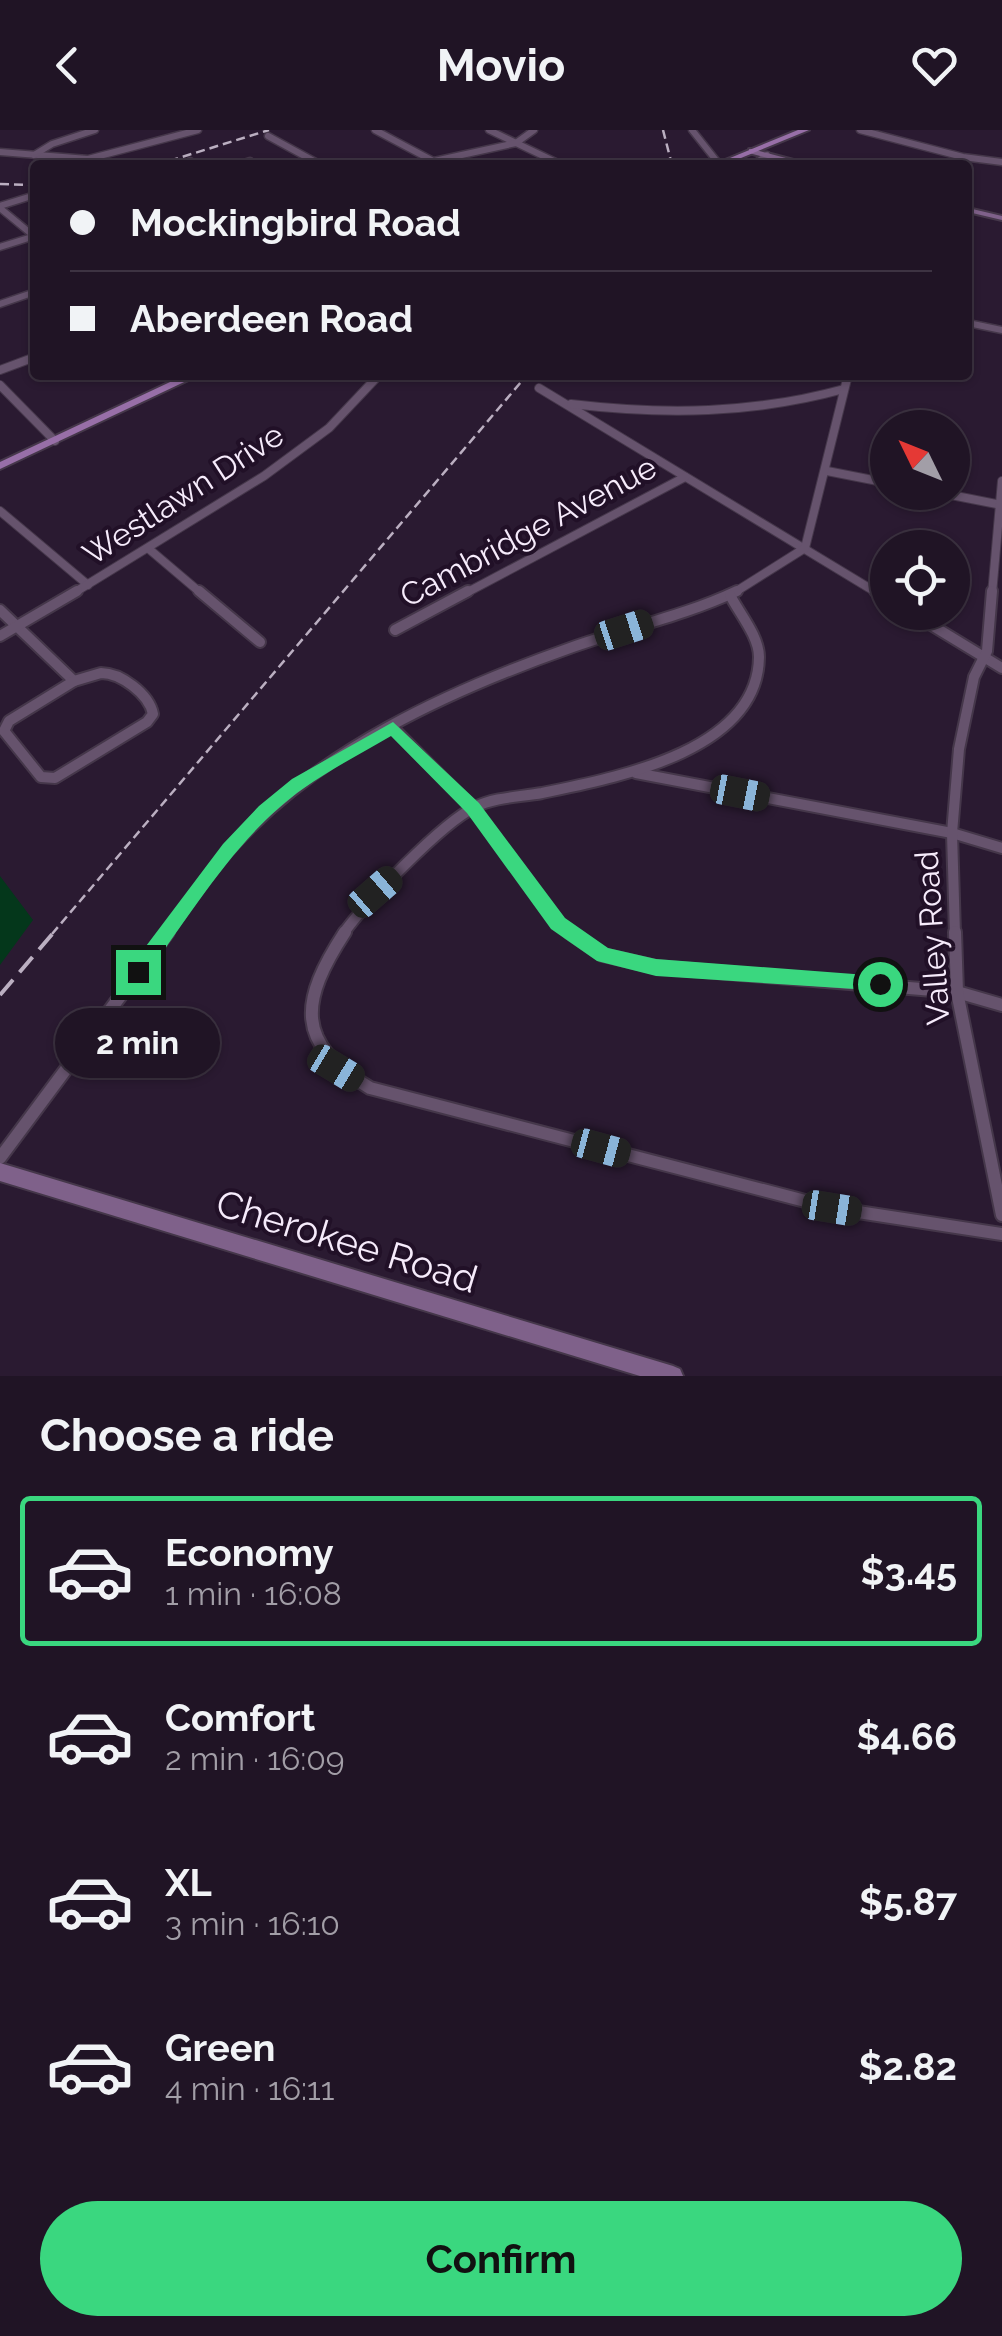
<!DOCTYPE html>
<meta charset="utf-8">
<style>
:root{--surface:#201425;--page:#2d2132;--text:#f1f3f6;--muted:#a29ea7;--line:#3d3342;--accent:#3ad77f}
body{margin:0;font-family:Raleway,sans-serif;background:var(--page);color:var(--text);height:100vh;display:flex;flex-direction:column;font-size:38px;white-space:nowrap}
*{box-sizing:border-box;margin:0}
p{font-size:32px;color:var(--muted)}
.icon{flex:none;width:55px;height:55px;fill:none;stroke:currentColor;stroke-width:2;stroke-linecap:round;stroke-linejoin:round}
.map{position:relative;height:1246px;overflow:hidden}
.side{display:flex;flex-direction:column;background:var(--surface);flex:1}
.side>*{flex:none}
.hud{position:absolute;left:30px;top:30px;width:942px;height:220px;border-radius:10px;box-shadow:0 2px 8px #0004,0 0 0 2px var(--line);display:grid;align-content:center;height:220px;padding:0 40px;background:var(--surface)}
.needle{width:65px;rotate:313deg}
.fabs{position:absolute;left:870px;top:280px;display:grid;gap:20px}
.fabs a{display:grid;place-items:center;width:100px;height:100px;border-radius:50%;background:var(--surface);box-shadow:0 2px 8px #0004,0 0 0 2px var(--line);font-size:50px}
.end{position:absolute;width:45px;height:45px;margin:-22px;border:12px solid #3ad77f;background:#111;box-shadow:0 0 0 5px #111}
.from{border-radius:50%}
.bubble{position:absolute;height:70px;border-radius:35px;background:var(--surface);box-shadow:0 2px 8px #0004,0 0 0 2px var(--line);font-size:32px;font-weight:700;line-height:70px;text-align:center}
.car{position:absolute;width:30px;height:60px;margin:-30px -15px;border-radius:12px;box-shadow:0 0 8px 2px #0007;background:linear-gradient(#222 24%,#8ab4d8 0 40%,#222 0 76%,#8ab4d8 0 86%,#222 0)}
.hud b{display:flex;align-items:center;gap:35px;height:95px;font-size:38px}
.hud b+b{border-top:2px solid var(--line)}
.hud i{width:25px;height:25px;background:var(--text)}
ul{padding:0;list-style:none}
li{display:flex;align-items:center;gap:30px;height:150px;margin:0 20px 15px;padding:0 20px;border:5px solid transparent;border-radius:10px}
li div{flex:1}
li b{display:block;font-size:38px}
li em{font-style:normal;font-weight:700}
li.active{border-color:var(--accent)}
li>.icon{width:90px;height:90px;stroke-width:1.5}
h2{padding:0 40px;font-size:45px;line-height:120px}
.primary-button{display:flex;gap:20px;margin-top:auto;padding:20px 40px}
.primary-button a{flex:1;height:115px;border-radius:60px;background:var(--accent);color:#111;font-size:40px;font-weight:700;line-height:115px;text-align:center}
header{display:flex;justify-content:space-between;align-items:center;height:130px;padding:0 40px;background:var(--surface);font-size:45px;font-weight:700}
.map>svg:first-child{display:block}
.green{fill:#04371b}
.lines{fill:none;stroke-linecap:round;stroke-linejoin:round}
.street-far3-casing{stroke:#45374a;stroke-width:9}
.street-far2-casing{stroke:#45374a;stroke-width:10}
.street-far1-casing{stroke:#45374a;stroke-width:14}
.street-casing{stroke:#45374a;stroke-width:16}
.secondary-casing{stroke:#45374a;stroke-width:4}
.primary-casing{stroke:#45374a;stroke-width:4}
.street-far3{stroke:#66536d;stroke-width:6}
.street-far2{stroke:#66536d;stroke-width:8}
.street-far1{stroke:#66536d;stroke-width:10}
.street{stroke:#66536d;stroke-width:12}
.secondary{fill:#7f618a;fill-rule:evenodd}
.primary{fill:#986fa8;fill-rule:evenodd}
.rail-far1{stroke:#bbafc1;stroke-width:2.5;stroke-dasharray:9 5;stroke-linecap:butt}
.rail{stroke:#bbafc1;stroke-width:4;stroke-dasharray:20 10;stroke-linecap:butt}
.route{fill:#3ad77f}
.labels{text-anchor:middle;dominant-baseline:central;stroke-width:8;stroke-linejoin:round;paint-order:stroke}
.street-label{font-size:32px;fill:#f6ebfb;stroke:#211027}
.near-street-label{font-size:38px;fill:#f6ebfb;stroke:#211027}
</style>
<header><svg class="icon" aria-label="back" viewBox="0 0 24 24"><path d="M15 5l-7 7 7 7"/></svg>Movio<svg class="icon" aria-label="heart" viewBox="0 0 24 24"><path d="M12 20l-8-8c-3-5 5-10 8-4 3-6 11-1 8 4z"/></svg></header>
<div class="map">
<svg width="1002" height="1246" viewBox="0 0 1002 1246">
<rect width="100%" height="100%" fill="#2a1a31"/>
<!-- green -->
<polygon class="green" points="0,746 33,790 0,835"/>
<g class="lines">
<defs>
<g id="street-far3">
<polyline points="375,0 435,32"/>
<polyline points="489,0 562,35"/>
<polyline points="692,0 719,34"/>
<polyline points="860,0 963,27 1002,32"/>
<polyline points="268,6 321,35"/>
<polyline points="0,22 88,29 198,0"/>
<polyline points="34,25 52,14 95,0"/>
<polyline points="190,31 196,35"/>
<polyline points="237,35 250,31"/>
<polyline points="416,35 516,13 534,0"/>
<polyline points="753,35 767,25"/>
<polyline points="0,76 35,65"/>
<polyline points="0,78 35,107"/>
<polyline points="0,117 35,106"/>
<polyline points="0,174 35,162"/>
<polyline points="968,193 1002,200"/>
</g>
<g id="street-far2">
<polyline points="0,240 35,227"/>
<polyline points="0,255 55,311"/>
<polyline points="539,258 879,464"/>
<path d="M571,274C665,285 753,284 844,259"/>
<polyline points="827,341 888,353"/>
<polyline points="936,362 1002,375"/>
<polyline points="0,381 88,455"/>
<polyline points="149,419 202,464"/>
<polyline points="72,464 264,346 329,298 379,245"/>
<polyline points="464,464 685,347"/>
<polyline points="732,464 805,418 848,245"/>
<polyline points="992,464 1002,351"/>
</g>
<g id="street-far1">
<polyline points="199,461 260,512"/>
<polyline points="875,461 888,469"/>
<polyline points="0,480 74,551"/>
<polyline points="910,482 1002,538"/>
<polyline points="395,500 468,461"/>
<polyline points="0,506 77,461"/>
<path d="M101,543C121,543 149,564 153,584L147,592L55,648L41,647L4,601L9,591L74,551Z"/>
<polyline points="393,598 473,678 558,794 573,804"/>
<polyline points="636,643 952,703 1002,718"/>
<path d="M166,804C187,776 207,744 231,718C319,620 448,561 570,518C626,498 684,486 737,461"/>
<path d="M343,804C365,773 442,693 475,677C495,667 520,667 542,663C614,648 758,622 759,527C759,506 739,483 730,465"/>
<polyline points="955,804 952,703 959,619 974,547 987,521 992,461"/>
</g>
<g id="street">
<path d="M345,802C300,871 294,913 370,958L832,1078L1002,1104"/>
<polyline points="569,802 603,825 656,837 957,862 1002,875"/>
<polyline points="955,802 957,862 1002,1085"/>
<polyline points="0,1028 168,802"/>
</g>
<g id="secondary">
<polygon points="752,19 805,33 806,35 794,35 749,23 749,19"/>
<polygon points="968,78 1002,86 1002,90 968,82"/>
<polygon points="0,1033 673,1236 680,1239 683,1246 640,1246 0,1051"/>
</g>
<g id="primary">
<polygon points="798,0 809,0 724,35 713,35"/>
<polygon points="185,245 199,245 0,339 0,332"/>
</g>
</defs>
<!-- street-far3 casing -->
<use href="#street-far3" class="street-far3-casing"/>
<!-- street-far2 casing -->
<use href="#street-far2" class="street-far2-casing"/>
<!-- street-far1 casing -->
<use href="#street-far1" class="street-far1-casing"/>
<!-- street casing -->
<use href="#street" class="street-casing"/>
<!-- secondary casing -->
<use href="#secondary" class="secondary-casing"/>
<!-- primary casing -->
<use href="#primary" class="primary-casing"/>
<!-- street-far3 -->
<use href="#street-far3" class="street-far3"/>
<!-- street-far2 -->
<use href="#street-far2" class="street-far2"/>
<!-- street-far1 -->
<use href="#street-far1" class="street-far1"/>
<!-- street -->
<use href="#street" class="street"/>
<!-- secondary -->
<use href="#secondary" class="secondary"/>
<!-- primary -->
<use href="#primary" class="primary"/>
<!-- rail-far1 -->
<g class="rail-far1">
<polyline points="663,0 672,35"/>
<polyline points="156,35 269,0"/>
<polyline points="0,54 35,55"/>
<polyline points="52,804 527,245"/>
</g>
<!-- rail -->
<polyline class="rail" points="0,865 54,802"/>
</g>
<!-- route -->
<path class="route" d="M393,592L479,673L565,788L608,818L656,829L880,846L890,854L887,861L656,846L597,831L551,799L467,683L391,606C362,623 331,639 304,658C237,705 192,783 144,848H131V836L223,714L259,676L292,649Z"/>
<g class="labels">
<!-- street labels -->
<g class="street-label">
<text transform="translate(183 364) rotate(-33)">Westlawn Drive</text>
<text transform="translate(528 401) rotate(-28)">Cambridge Avenue</text>
<text transform="translate(932 808) rotate(-94)">Valley Road</text>
</g>
<!-- near-street labels -->
<g class="near-street-label">
<text transform="translate(347 1111) rotate(17)">Cherokee Road</text>
</g>
</g>
</svg>
<div class="fabs">
<a><svg class="needle" viewBox="-14 -14 28 28"><path d="M0-13l5 13h-10z" fill="#e53935"/><path d="M0 13l5-13h-10z" fill="#a29ea7"/></svg></a>
<a><svg class="icon" aria-label="locate" viewBox="0 0 24 24"><circle cx="12" cy="12" r="6"/><path d="M12 2v4M12 18v4M2 12h4M18 12h4"/></svg></a>
</div>
<i class="end from" style="left:880px;top:854px"></i>
<i class="end" style="left:138px;top:842px"></i>
<div class="bubble" style="left:55px;top:878px;width:165px">2 min</div>
<i class="car" style="left:624px;top:500px;rotate:72deg"></i>
<i class="car" style="left:740px;top:663px;rotate:101deg"></i>
<i class="car" style="left:375px;top:762px;rotate:49deg"></i>
<i class="car" style="left:336px;top:938px;rotate:121deg"></i>
<i class="car" style="left:601px;top:1018px;rotate:105deg"></i>
<i class="car" style="left:832px;top:1078px;rotate:99deg"></i>
<div class="hud">
<b><i class="from"></i>Mockingbird Road</b>
<b><i></i>Aberdeen Road</b>
</div>
</div>
<section class="side">
<h2>Choose a ride</h2>
<ul>
<li class="active"><svg class="icon" aria-label="car" viewBox="0 0 24 24"><path d="M5 17H2v-5l4-1 3-4h7l3 4 3 1v5h-3M9 17h6M6 11h13"/><circle cx="7" cy="17" r="2"/><circle cx="17" cy="17" r="2"/></svg><div><b>Economy</b><p>1 min · 16:08</p></div><em>$3.45</em></li>
<li><svg class="icon" aria-label="car" viewBox="0 0 24 24"><path d="M5 17H2v-5l4-1 3-4h7l3 4 3 1v5h-3M9 17h6M6 11h13"/><circle cx="7" cy="17" r="2"/><circle cx="17" cy="17" r="2"/></svg><div><b>Comfort</b><p>2 min · 16:09</p></div><em>$4.66</em></li>
<li><svg class="icon" aria-label="car" viewBox="0 0 24 24"><path d="M5 17H2v-5l4-1 3-4h7l3 4 3 1v5h-3M9 17h6M6 11h13"/><circle cx="7" cy="17" r="2"/><circle cx="17" cy="17" r="2"/></svg><div><b>XL</b><p>3 min · 16:10</p></div><em>$5.87</em></li>
<li><svg class="icon" aria-label="car" viewBox="0 0 24 24"><path d="M5 17H2v-5l4-1 3-4h7l3 4 3 1v5h-3M9 17h6M6 11h13"/><circle cx="7" cy="17" r="2"/><circle cx="17" cy="17" r="2"/></svg><div><b>Green</b><p>4 min · 16:11</p></div><em>$2.82</em></li>
</ul>
<div class="primary-button"><a>Confirm</a></div>
</section>
